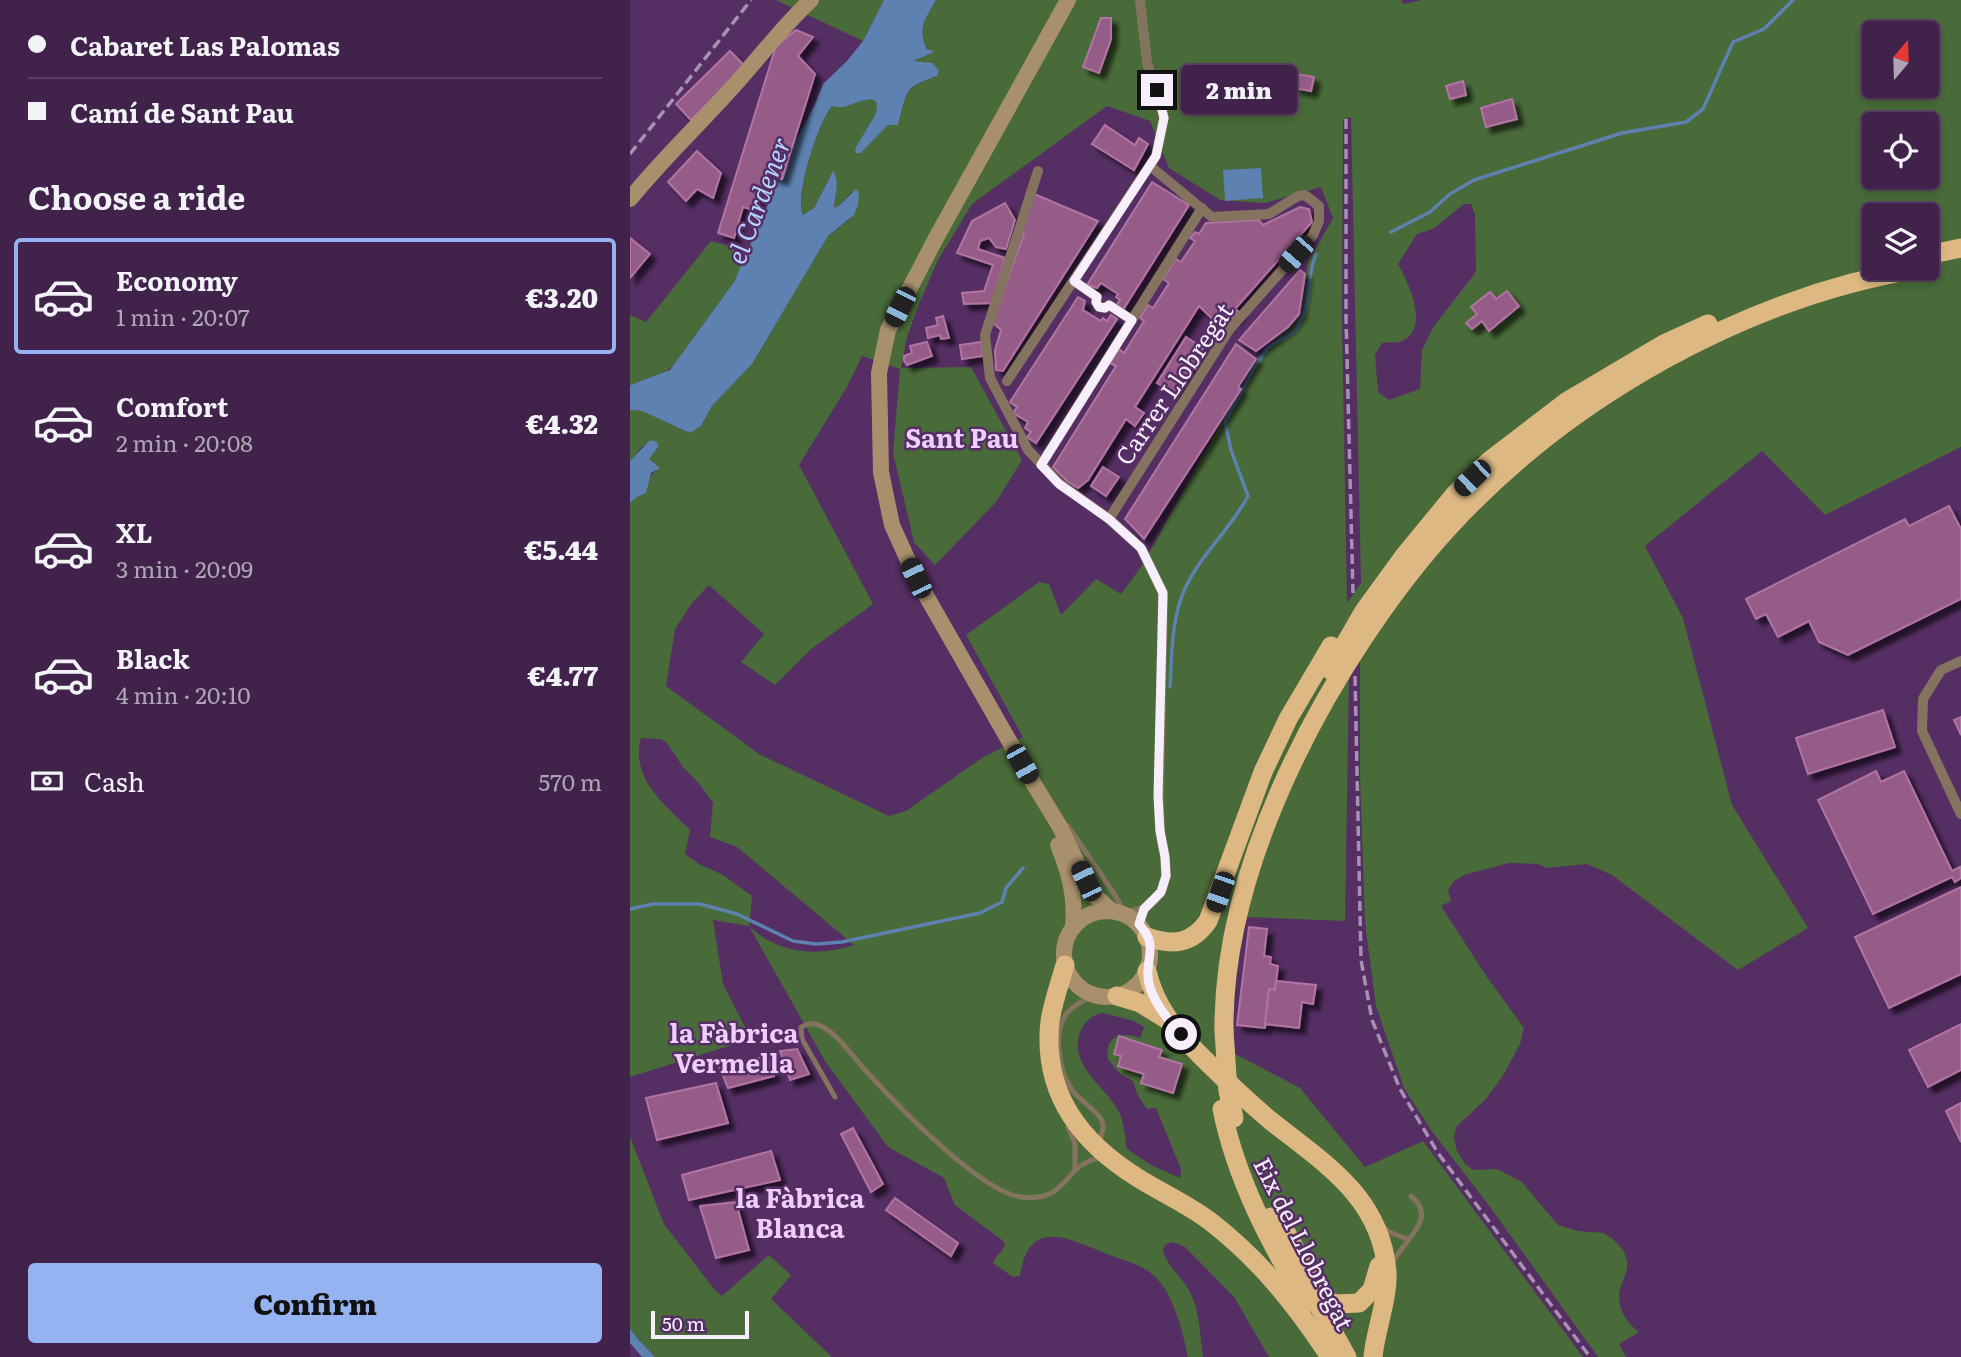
<!DOCTYPE html>
<meta charset="utf-8">
<style>
:root{--surface:#40224b;--page:#4b2f55;--text:#f1f3f6;--muted:#aea4b5;--line:#593f63;--accent:#95b2f1}
body{margin:0;font-family:Literata,serif;background:var(--page);color:var(--text);height:100vh;display:flex;flex-direction:column;font-size:26px;white-space:nowrap}
*{box-sizing:border-box;margin:0}
p{font-size:23px;color:var(--muted)}
.icon{flex:none;width:38px;height:38px;fill:none;stroke:currentColor;stroke-width:2;stroke-linecap:round;stroke-linejoin:round}
.map{position:relative;flex:1;overflow:hidden}
.side{display:flex;flex-direction:column;background:var(--surface);width:630px}
.side>*{flex:none}
.guide{display:grid;align-content:center;height:154px;padding:0 28px;background:var(--surface)}
.needle{width:46px;rotate:19deg}
.fabs{position:absolute;left:1232px;top:21px;display:grid;gap:14px}
.fabs a{display:grid;place-items:center;width:77px;height:77px;border-radius:7px;background:var(--surface);box-shadow:0 4px 10px #0003,0 0 0 2px var(--line);font-size:35px}
.scale{position:absolute;left:21px;bottom:18px;width:98px;box-sizing:border-box;padding-left:7px;border:4px solid #f7eefb;border-top:0;font-size:19px;line-height:24px;white-space:nowrap;color:#f7eefb;-webkit-text-stroke:5px #552e64;paint-order:stroke}
.end{position:absolute;width:32px;height:32px;margin:-16px;border:9px solid #f7eefb;background:#111;box-shadow:0 0 0 4px #111}
.from{border-radius:50%}
.bubble{position:absolute;height:49px;border-radius:7px;background:var(--surface);box-shadow:0 4px 10px #0003,0 0 0 2px var(--line);font-size:23px;font-weight:800;line-height:49px;text-align:center}
.car{position:absolute;width:21px;height:42px;margin:-21px -10px;border-radius:9px;box-shadow:0 0 5px 2px #0007;background:linear-gradient(#222 24%,#8ab4d8 0 40%,#222 0 76%,#8ab4d8 0 86%,#222 0)}
.guide b{display:flex;align-items:center;gap:24px;height:66px;font-size:26px}
.guide b+b{border-top:2px solid var(--line)}
.guide i{width:18px;height:18px;background:var(--text)}
ul{padding:0;list-style:none}
li{display:flex;align-items:center;gap:21px;height:116px;margin:0 14px 10px;padding:0 14px;border:4px solid transparent;border-radius:7px}
li div{flex:1}
li b{display:block;font-size:26px}
li em{font-style:normal;font-weight:800}
li.active{border-color:var(--accent)}
li>.icon{width:63px;height:63px;stroke-width:1.5}
h2{padding:0 28px;font-size:32px;line-height:84px}
.pay{display:flex;align-items:center;gap:18px;height:77px;padding:0 28px;font-size:26px}
.pay p{margin-inline-start:auto}
.action{display:flex;gap:14px;margin-top:auto;padding:14px 28px}
.action a{flex:1;height:80px;border-radius:7px;background:var(--accent);color:#111;font-size:28px;font-weight:800;line-height:80px;text-align:center}
main{display:flex;flex:1;min-height:0}
.map>svg:first-child{display:block}
.green{fill:#496a39;fill-rule:evenodd}
.water{fill:#5d81b0}
.lines{fill:none;stroke-linecap:round;stroke-linejoin:round}
.stream{stroke:#5d81b0;stroke-width:3.5}
.building{fill:#965b88;stroke:#b274a3;stroke-width:2;filter:url(#shadow)}
.lane{stroke:#84745f;stroke-width:5}
.street{stroke:#84745f;stroke-width:10}
.secondary{stroke:#a9906d;stroke-width:16}
.highway{stroke:#deb882;stroke-width:19}
.rail{stroke:#a790b1;stroke-width:3.5;stroke-dasharray:10 5;stroke-linecap:butt}
.highway-bridge{stroke:#deb882;stroke-width:19}
.route{stroke:#f7eefb;stroke-width:9}
.labels{text-anchor:middle;dominant-baseline:central;stroke-width:5;stroke-linejoin:round;paint-order:stroke}
.street-label{font-size:24px;fill:#f7eefb;stroke:#552e64}
.water-label{font-size:26px;font-style:italic;fill:#b4d3fe;stroke:#552e64}
.neighbourhood-label{font-size:26px;font-weight:bold;fill:#f0ccff;stroke:#552e64}
</style>
<main>
<section class="side">
<div class="guide">
<b><i class="from"></i>Cabaret Las Palomas</b>
<b><i></i>Camí de Sant Pau</b>
</div>
<h2>Choose a ride</h2>
<ul>
<li class="active"><svg class="icon" aria-label="car" viewBox="0 0 24 24"><path d="M5 17H2v-5l4-1 3-4h7l3 4 3 1v5h-3M9 17h6M6 11h13"/><circle cx="7" cy="17" r="2"/><circle cx="17" cy="17" r="2"/></svg><div><b>Economy</b><p>1 min · 20:07</p></div><em>€3.20</em></li>
<li><svg class="icon" aria-label="car" viewBox="0 0 24 24"><path d="M5 17H2v-5l4-1 3-4h7l3 4 3 1v5h-3M9 17h6M6 11h13"/><circle cx="7" cy="17" r="2"/><circle cx="17" cy="17" r="2"/></svg><div><b>Comfort</b><p>2 min · 20:08</p></div><em>€4.32</em></li>
<li><svg class="icon" aria-label="car" viewBox="0 0 24 24"><path d="M5 17H2v-5l4-1 3-4h7l3 4 3 1v5h-3M9 17h6M6 11h13"/><circle cx="7" cy="17" r="2"/><circle cx="17" cy="17" r="2"/></svg><div><b>XL</b><p>3 min · 20:09</p></div><em>€5.44</em></li>
<li><svg class="icon" aria-label="car" viewBox="0 0 24 24"><path d="M5 17H2v-5l4-1 3-4h7l3 4 3 1v5h-3M9 17h6M6 11h13"/><circle cx="7" cy="17" r="2"/><circle cx="17" cy="17" r="2"/></svg><div><b>Black</b><p>4 min · 20:10</p></div><em>€4.77</em></li>
</ul>
<div class="pay"><svg class="icon" aria-label="cash" viewBox="0 0 24 24"><path d="M3 7h18v10H3z"/><circle cx="12" cy="12" r="2"/></svg>Cash<p>570 m</p></div>
<div class="action"><a>Confirm</a></div>
</section>
<div class="map">
<svg width="1331" height="1357" viewBox="0 0 1331 1357">
<defs>
<filter id="shadow"><feDropShadow dx="6" dy="6" stdDeviation="2" flood-color="#0009"/></filter>
</defs>
<rect width="100%" height="100%" fill="#552e64"/>
<!-- green -->
<g class="green">
<polygon points="146,0 254,0 233,41"/>
<path d="M306,0H771L773,4L792,0H1331V447L1195,515L1132,451L1015,546L1053,618L1102,805L1178,928L1108,970L982,875L957,864L917,868L908,864L879,863L834,875L824,881L818,890L821,901L811,906L857,977L894,1028L890,1044L874,1074L856,1099L826,1127L824,1138L827,1151L835,1164L843,1170L867,1169L892,1182L928,1225L948,1231L974,1233C982,1238 994,1247 996,1257C1000,1268 993,1279 990,1289C986,1306 996,1323 1009,1332L989,1344L996,1357H968L860,1207L801,1130L774,1088L746,1006L735,923L730,778V660L719,677L715,921L617,917C606,964 600,1007 605,1054L670,1088L735,1167L793,1141L953,1357H639L604,1297L555,1247L543,1242L536,1244L533,1250C537,1267 552,1277 560,1292C570,1311 570,1336 573,1357H558C553,1333 545,1300 529,1281C515,1264 496,1262 477,1254C439,1239 399,1216 390,1276L383,1277L363,1263C366,1255 372,1253 375,1245L372,1240L325,1205L314,1178L258,1147L195,1061L119,926L83,920L93,984L121,1039L0,1077V503C12,492 16,477 29,468L19,459L24,451L13,446L0,461V410L12,411L60,433L71,426L82,406L122,364L198,236L220,219L228,205L222,192L210,205L204,208L206,175L200,176L184,208L173,216C165,195 187,123 202,106C203,106 212,107 214,107C222,105 256,87 245,115L226,147L231,153L258,125L268,124C278,92 272,88 307,76L282,61L302,53L303,50H297C287,29 295,20 306,0ZM1244,33H1297V86H1244ZM477,106L520,121L539,168L590,200L635,203L691,187L703,218L678,262L671,312L664,324L630,353L511,567L491,594L466,579L431,615L419,584L409,582L336,635L393,737L352,758L276,811L259,816L129,754L36,686L45,629L62,603L79,585L134,634L111,662L145,685L180,650L243,604L169,465L217,387L232,356L270,369L263,453L284,542L305,565L366,502L392,460L341,367L271,368L277,337L289,304L308,260L342,204ZM721,117L731,583L717,603L712,318L713,120ZM1244,124H1297V177H1244ZM834,204H841L845,215L846,272L804,326L792,350L790,389L759,400L748,392L745,355L752,343C757,342 764,343 769,342C802,331 779,284 768,264L787,234L803,229ZM1244,215H1297V268H1244ZM11,738L31,739L37,743L53,767L71,786L83,803L80,837L107,847L224,945C187,957 148,954 119,926L122,896L93,875L69,864L55,854L60,830C35,805 0,778 11,738ZM473,1013L504,1021L514,1027L510,1038C492,1031 474,1036 478,1059L490,1074L503,1081L507,1094L517,1109L526,1108L551,1169L550,1178L521,1165L497,1149C495,1136 494,1123 489,1112C476,1086 438,1066 450,1032C455,1021 462,1015 473,1013Z"/>
<polygon points="81,241 119,251 104,282 43,366 35,372 0,385 0,315 16,322"/>
<polygon points="0,1137 34,1224 84,1289 92,1296 139,1255 161,1275 141,1299 202,1357 25,1357 7,1338 0,1328"/>
</g>
<!-- water -->
<g class="water">
<path d="M254,0H306C295,20 287,28 297,50H303L302,53L283,61L303,63L309,71L307,76C272,88 278,91 268,125H258L231,153H225L226,147L245,115C255,87 223,105 214,107C212,107 204,107 202,106C188,122 164,197 173,215L184,208L203,171C211,182 204,196 204,208L210,205L226,189L229,193L228,205L224,215L198,236L122,364L82,406L71,426L60,433L12,411L0,410V385L40,370L104,282L148,181L159,163L164,144L186,102L193,84L217,61L233,41Z"/>
<polygon points="631,168 633,198 595,201 593,170"/>
<polygon points="20,440 27,442 28,447 19,459 30,468 21,473 16,493 7,497 0,503 0,461"/>
<polygon points="0,1328 7,1338 25,1357 12,1357 0,1343"/>
</g>
<g class="lines">
<!-- stream -->
<g class="stream">
<polyline points="761,232 800,212 820,194 844,180 992,133 1056,122 1073,109 1103,42 1134,29 1163,0"/>
<path d="M540,687C542,655 541,621 554,591C568,557 601,529 618,496L601,450L595,422C609,399 621,368 638,348C646,340 662,337 668,326C682,304 676,277 686,254"/>
<polyline points="0,909 23,904 70,904 107,914 163,941 186,944 212,942 350,913 372,902 376,888 393,868"/>
</g>
</g>
<!-- building -->
<g class="building">
<polygon points="471,18 481,18 481,39 469,73 453,67"/>
<polygon points="166,30 183,37 168,56 185,74 152,179 136,174 124,210 113,207 104,238 88,233 146,46"/>
<polygon points="100,51 115,66 61,120 46,104"/>
<polygon points="666,74 684,77 681,91 664,88"/>
<polygon points="833,81 836,95 820,99 816,86"/>
<polygon points="882,99 887,119 856,127 851,108"/>
<polygon points="475,125 505,145 509,138 518,144 504,170 462,144"/>
<polygon points="67,151 91,173 83,198 67,189 56,201 38,182"/>
<polygon points="522,182 559,205 493,310 486,306 490,300 486,297 488,294 471,283 467,288 457,285"/>
<polygon points="404,194 468,221 373,371 366,370 365,350 371,330 362,322 394,234 390,232"/>
<polygon points="375,203 385,220 376,249 366,247 359,238 350,241 348,249 375,258 362,303 334,304 332,293 354,291 363,265 327,253 342,221"/>
<polygon points="670,207 679,209 682,222 605,309 609,312 603,319 599,316 590,326 569,306 505,407 514,413 505,426 496,419 458,480 448,488 437,481 423,467 486,366 480,363 489,349 494,353 514,321 510,318 518,305 523,308 539,283 533,279 546,259 551,262 565,241 560,238 565,232 569,234 576,223 629,220 633,225"/>
<polygon points="0,238 20,254 0,278"/>
<polygon points="670,270 675,274 669,314 658,327 626,351 609,340"/>
<polygon points="877,291 889,306 859,331 852,321 842,329 836,323 847,314 841,307 860,292 866,299"/>
<polygon points="448,297 455,301 453,310 471,321 473,318 477,321 481,315 487,319 406,443 397,437 401,432 395,428 398,422 383,413 387,407 380,402"/>
<polygon points="313,316 319,338 311,339 310,335 298,338 296,328 308,325 306,318"/>
<polygon points="556,337 573,348 544,393 527,383"/>
<polygon points="297,342 302,356 277,365 274,361 274,356 282,353 280,346"/>
<polygon points="351,342 353,356 332,359 330,345"/>
<polygon points="606,344 626,359 608,387 611,389 514,539 495,519"/>
<polygon points="473,467 489,477 476,496 461,486"/>
<polygon points="1319,506 1331,529 1331,599 1218,655 1189,642 1179,621 1148,637 1136,614 1126,619 1116,599 1275,519 1279,526"/>
<polygon points="1253,710 1265,747 1178,774 1166,738"/>
<polygon points="1331,717 1331,735 1324,720"/>
<polygon points="1246,771 1251,782 1274,771 1322,871 1330,867 1331,878 1325,882 1322,877 1243,914 1188,800"/>
<polygon points="1331,887 1331,974 1259,1008 1225,937"/>
<polygon points="619,927 637,929 634,956 641,957 640,964 648,966 645,990 639,989 635,1028 607,1025"/>
<polygon points="646,981 686,985 683,1004 672,1002 669,1028 635,1024 639,989 645,990"/>
<polygon points="1331,1024 1331,1070 1298,1087 1279,1050"/>
<polygon points="489,1036 532,1050 529,1057 552,1064 543,1093 511,1083 514,1074 488,1066 491,1056 484,1054"/>
<polygon points="167,1049 179,1074 160,1080 150,1051"/>
<polygon points="137,1056 144,1076 98,1088 90,1068"/>
<polygon points="86,1083 98,1123 27,1140 16,1098"/>
<polygon points="1331,1103 1331,1142 1316,1111"/>
<polygon points="223,1128 253,1184 241,1192 211,1134"/>
<polygon points="141,1151 150,1180 59,1200 52,1175"/>
<polygon points="265,1198 328,1243 321,1256 256,1210"/>
<polygon points="106,1202 119,1250 86,1258 70,1206"/>
</g>
<g class="lines">
<!-- lane -->
<g class="lane">
<polyline points="438,826 485,895 495,914"/>
<path d="M464,995C454,1000 444,1005 437,1013C422,1032 429,1072 442,1090C450,1101 466,1109 472,1121C475,1128 471,1136 469,1142"/>
<path d="M205,1097L172,1039L171,1027C178,1024 183,1022 191,1026C208,1034 223,1057 236,1071C265,1103 350,1192 391,1197C441,1203 432,1162 472,1158"/>
<polyline points="438,1127 445,1144 445,1168"/>
<polyline points="752,1226 759,1232 777,1239"/>
<path d="M763,1262C774,1239 809,1219 781,1196"/>
</g>
<!-- street -->
<g class="street">
<polyline points="408,171 355,335 360,378 398,450 429,483 479,519 511,548 533,593 529,796 530,831 535,857 536,876 531,892 525,899 514,909 497,915"/>
<polyline points="444,281 467,297 466,302 469,307 475,308 479,305 502,320"/>
<polyline points="377,381 526,156 534,118 517,62 510,0"/>
<polyline points="411,465 572,208"/>
<polyline points="479,519 599,330 683,235 689,221 689,206 675,195 668,196 639,214 582,217 520,166"/>
<polyline points="1331,661 1311,670 1293,699 1292,731 1331,814"/>
<polyline points="509,924 514,909"/>
</g>
<!-- secondary -->
<g class="secondary">
<polyline points="438,0 306,238 258,330 249,373 251,472 262,525 286,578 405,786 430,827 456,881 466,897 482,911"/>
<path d="M0,199C34,157 74,120 109,80C133,53 154,25 181,0"/>
<path d="M428,845C439,872 446,897 443,927"/>
<circle cx="477" cy="954" r="43"/>
</g>
<!-- highway -->
<g class="highway">
<polyline points="1297,255 1331,248"/>
<polyline points="700,670 734,611 774,556 825,494 859,461 936,402 1034,344 1078,324"/>
<path d="M517,937C543,946 562,944 578,921L633,772L658,719L701,646"/>
<path d="M435,965C430,983 423,1002 420,1021C412,1093 450,1142 508,1178C532,1193 559,1205 581,1222C630,1260 666,1305 700,1357"/>
<path d="M517,971C525,1006 545,1030 570,1055C593,1078 616,1100 641,1121C695,1164 751,1197 757,1272C759,1296 745,1332 743,1357"/>
<polyline points="487,996 510,1003 536,1019"/>
<path d="M594,1031C593,938 623,846 663,762C701,682 760,591 820,526C940,396 1118,296 1293,268"/>
<path d="M592,1109C606,1179 640,1243 676,1303"/>
<polyline points="641,1217 657,1234 686,1289 695,1300 706,1304 729,1303 742,1290 749,1266"/>
<polyline points="677,1285 717,1357"/>
</g>
<!-- rail -->
<g class="rail">
<polyline points="716,119 716,318 723,593"/>
<polyline points="0,154 121,0"/>
<polyline points="725,676 731,960 742,1020 770,1089 808,1153 960,1357"/>
</g>
<!-- highway-bridge -->
<polyline class="highway-bridge" points="594,1031 598,1091 604,1118"/>
</g>
<g class="lines">
<!-- route -->
<path class="route" d="M527,90L534,118L526,156L444,281L467,297L466,302L469,307L475,308L479,305L502,320L411,465L429,484L479,519L511,548L533,593L528,796L530,831L535,857L536,876L531,892L514,909L509,924C526,944 519,949 518,971C516,994 536,1018 551,1034"/>
</g>
<g class="labels">
<!-- street labels -->
<g class="street-label">
<text transform="translate(543 383) rotate(-56)">Carrer Llobregat</text>
<text transform="translate(675 1243) rotate(63)">Eix del Llobregat</text>
</g>
<!-- water labels -->
<g class="water-label">
<text transform="translate(127 200) rotate(-69)">el Cardener</text>
</g>
<!-- neighbourhood labels -->
<g class="neighbourhood-label">
<text x="332" y="436">Sant Pau</text>
<text x="104" y="1031">la Fàbrica<tspan x="104" dy="30">Vermella</tspan></text>
<text x="170" y="1196">la Fàbrica<tspan x="170" dy="30">Blanca</tspan></text>
</g>
</g>
</svg>
<div class="fabs">
<a><svg class="needle" viewBox="-14 -14 28 28"><path d="M0-13l5 13h-10z" fill="#e53935"/><path d="M0 13l5-13h-10z" fill="#aea4b5"/></svg></a>
<a><svg class="icon" aria-label="locate" viewBox="0 0 24 24"><circle cx="12" cy="12" r="6"/><path d="M12 2v4M12 18v4M2 12h4M18 12h4"/></svg></a>
<a><svg class="icon" aria-label="layers" viewBox="0 0 24 24"><path d="M12 4l9 5-9 5-9-5zM3 14l9 5 9-5"/></svg></a>
</div>
<div class="scale">50 m</div>
<i class="end from" style="left:551px;top:1034px"></i>
<i class="end" style="left:527px;top:90px"></i>
<div class="bubble" style="left:551px;top:65px;width:116px">2 min</div>
<i class="car" style="left:666px;top:254px;rotate:221deg"></i>
<i class="car" style="left:270px;top:307px;rotate:207deg"></i>
<i class="car" style="left:842px;top:478px;rotate:226deg"></i>
<i class="car" style="left:286px;top:578px;rotate:335deg"></i>
<i class="car" style="left:392px;top:764px;rotate:151deg"></i>
<i class="car" style="left:456px;top:881px;rotate:335deg"></i>
<i class="car" style="left:590px;top:892px;rotate:199deg"></i>
</div>
</main>
